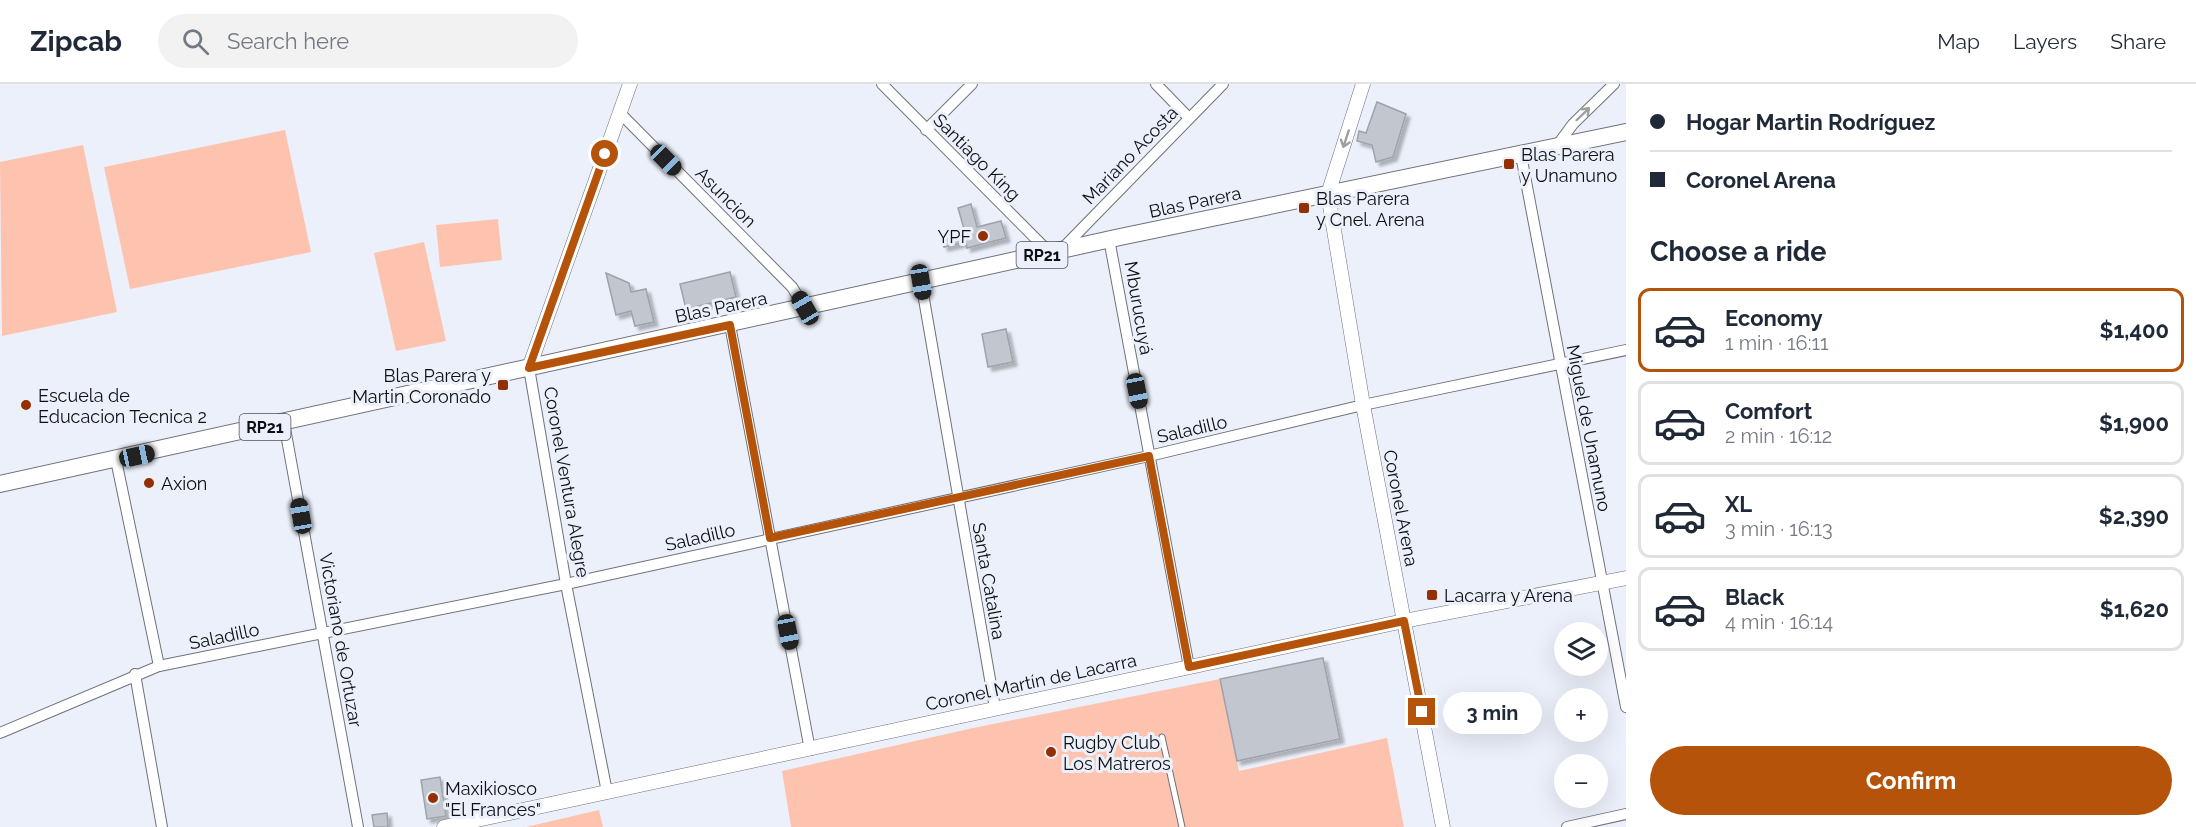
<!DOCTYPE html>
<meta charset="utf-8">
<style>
:root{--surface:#fff;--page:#f2f2f3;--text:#1f2937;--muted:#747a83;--line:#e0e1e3;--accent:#b45309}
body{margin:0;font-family:Raleway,sans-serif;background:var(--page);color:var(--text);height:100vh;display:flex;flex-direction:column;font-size:22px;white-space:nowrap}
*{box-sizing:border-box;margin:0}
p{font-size:20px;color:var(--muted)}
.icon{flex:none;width:33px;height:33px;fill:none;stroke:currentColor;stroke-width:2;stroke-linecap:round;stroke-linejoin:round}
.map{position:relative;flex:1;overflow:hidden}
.drawer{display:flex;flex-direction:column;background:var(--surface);width:570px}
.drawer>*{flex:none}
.banner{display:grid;align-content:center;height:132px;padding:0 24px;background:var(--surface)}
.tools{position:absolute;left:1554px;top:538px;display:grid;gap:12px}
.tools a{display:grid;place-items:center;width:54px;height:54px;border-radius:50%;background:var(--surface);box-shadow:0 6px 24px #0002;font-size:30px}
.end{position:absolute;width:27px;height:27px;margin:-14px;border:8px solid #b45309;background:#fff;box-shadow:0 0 0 3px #fff}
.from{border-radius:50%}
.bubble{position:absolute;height:42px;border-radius:21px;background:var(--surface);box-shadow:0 6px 24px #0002;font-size:20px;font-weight:700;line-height:42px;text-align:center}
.car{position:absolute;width:18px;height:36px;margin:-18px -9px;border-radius:8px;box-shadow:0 0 4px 2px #0007;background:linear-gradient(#222 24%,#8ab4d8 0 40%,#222 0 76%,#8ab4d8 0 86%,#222 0)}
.banner b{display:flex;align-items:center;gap:21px;height:57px;font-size:22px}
.banner b+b{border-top:2px solid var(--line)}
.banner i{width:15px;height:15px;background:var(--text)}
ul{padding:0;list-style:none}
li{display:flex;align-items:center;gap:18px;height:84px;margin:0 12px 9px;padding:0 12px;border:3px solid var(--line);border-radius:12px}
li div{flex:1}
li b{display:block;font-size:22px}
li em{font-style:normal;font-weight:700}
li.selected{border-color:var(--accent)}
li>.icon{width:54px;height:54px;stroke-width:1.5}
h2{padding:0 24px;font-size:27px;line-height:72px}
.cta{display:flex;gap:12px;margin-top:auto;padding:12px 24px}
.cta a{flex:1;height:69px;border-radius:36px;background:var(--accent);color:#fff;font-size:24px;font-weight:700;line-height:69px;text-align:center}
header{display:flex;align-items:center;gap:36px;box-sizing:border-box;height:84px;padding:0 30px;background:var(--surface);border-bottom:2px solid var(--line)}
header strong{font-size:28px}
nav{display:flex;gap:33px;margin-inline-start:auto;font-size:21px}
.search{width:420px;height:54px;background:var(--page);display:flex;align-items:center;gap:15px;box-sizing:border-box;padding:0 21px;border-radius:33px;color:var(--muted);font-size:22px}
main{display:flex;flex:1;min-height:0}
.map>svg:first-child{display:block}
.green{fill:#fec3af}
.building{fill:#c2c6cf;stroke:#9ea2aa;stroke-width:1.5;filter:url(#shadow)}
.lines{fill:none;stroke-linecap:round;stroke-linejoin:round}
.service-casing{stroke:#6f727b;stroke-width:7}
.minor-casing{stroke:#6f727b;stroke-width:12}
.tertiary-casing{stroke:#6f727b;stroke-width:15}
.primary-casing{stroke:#6f727b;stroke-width:18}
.service{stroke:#fff;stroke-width:5}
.minor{stroke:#fff;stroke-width:10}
.tertiary{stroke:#fff;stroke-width:14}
.primary{stroke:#fff;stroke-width:16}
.oneway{stroke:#9e9fa0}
.route{stroke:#b45309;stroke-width:8}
.poi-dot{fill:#942f03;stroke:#ecf0fa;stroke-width:2}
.labels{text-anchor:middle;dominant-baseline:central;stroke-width:6;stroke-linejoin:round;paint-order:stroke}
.shield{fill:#ecf0fa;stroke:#505258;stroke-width:1.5}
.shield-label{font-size:16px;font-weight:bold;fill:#0d0f12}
.poi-label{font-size:18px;fill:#0d0f12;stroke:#ecf0fa;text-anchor:start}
.street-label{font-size:18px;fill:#0d0f12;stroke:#ecf0fa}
</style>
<header>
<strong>Zipcab</strong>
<div class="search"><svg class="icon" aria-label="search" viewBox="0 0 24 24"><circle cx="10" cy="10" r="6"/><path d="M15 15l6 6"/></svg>Search here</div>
<nav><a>Map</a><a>Layers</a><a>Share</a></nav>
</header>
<main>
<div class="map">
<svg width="1626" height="743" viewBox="0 0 1626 743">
<defs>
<filter id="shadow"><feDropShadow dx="4" dy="4" stdDeviation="1.5" flood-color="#0004"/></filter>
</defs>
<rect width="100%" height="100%" fill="#ecf0fa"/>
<!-- green -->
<g class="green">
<polygon points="285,46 311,168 130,205 104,83"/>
<polygon points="83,61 117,228 2,252 0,78"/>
<polygon points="498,135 502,176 440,183 436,141"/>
<polygon points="424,158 446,257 396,267 374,169"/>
<polygon points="1220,595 1239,687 1387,654 1404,743 791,743 782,687 973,644"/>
<polygon points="599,726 603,743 526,743"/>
</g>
<!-- building -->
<g class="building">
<polygon points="1377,18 1406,30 1393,73 1376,78 1372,61 1357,57 1359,47 1366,49"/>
<polygon points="971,120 977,143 1001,137 1006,154 967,164 966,158 944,163 941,151 964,145 958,124"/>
<polygon points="730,188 736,213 686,225 680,200"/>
<polygon points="606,189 629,199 631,208 646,205 654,238 635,242 631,227 616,231"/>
<polygon points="1006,245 1013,278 988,283 982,250"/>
<polygon points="1323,574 1340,655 1237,677 1220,595"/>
<polygon points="440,693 446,732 427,735 421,696"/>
<polygon points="387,729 388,743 374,743 372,731"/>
</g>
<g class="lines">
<defs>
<polyline id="service" points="1162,653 1182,743"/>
<g id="minor">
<polyline points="882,0 1050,169"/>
<polyline points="1156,0 1189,34"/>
<polyline points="619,28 792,203 805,224"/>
<polyline points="926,46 972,0"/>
<polyline points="1556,63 1573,40 1614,0"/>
<polyline points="1521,71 1626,623"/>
<polyline points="1109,155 1189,583"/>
<polyline points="1062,165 1223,0"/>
<polyline points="921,198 995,624"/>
<polyline points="730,241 810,666"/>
<polyline points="529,284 566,500 607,708"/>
<polyline points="284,339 358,743"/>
<polyline points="116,376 159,582"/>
<polyline points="135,590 162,743"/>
<polyline points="0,649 159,582 566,500 1149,372 1363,321 1626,266"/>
<polyline points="1567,743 1626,730"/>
</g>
<g id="tertiary">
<polyline points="1363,0 1328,110 1363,321 1443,743"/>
<polyline points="529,284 630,0"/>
<polyline points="444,743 1404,537 1626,494"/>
</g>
<polyline id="primary" points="0,400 1120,153 1626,48"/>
</defs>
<!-- service casing -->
<use href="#service" class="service-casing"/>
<!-- minor casing -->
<use href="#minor" class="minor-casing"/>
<!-- tertiary casing -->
<use href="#tertiary" class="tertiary-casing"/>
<!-- primary casing -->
<use href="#primary" class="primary-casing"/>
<!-- service -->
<use href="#service" class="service"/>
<!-- minor -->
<use href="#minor" class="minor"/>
<!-- tertiary -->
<use href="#tertiary" class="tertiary"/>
<!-- primary -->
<use href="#primary" class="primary"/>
</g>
<!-- one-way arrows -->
<defs><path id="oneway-shaft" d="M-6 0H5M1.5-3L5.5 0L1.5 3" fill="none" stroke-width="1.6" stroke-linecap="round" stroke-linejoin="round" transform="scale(1.5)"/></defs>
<g class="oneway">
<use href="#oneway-shaft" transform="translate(1583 30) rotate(-44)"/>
<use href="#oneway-shaft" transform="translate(1346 55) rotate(108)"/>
</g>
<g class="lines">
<!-- route -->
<polyline class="route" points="605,70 529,284 730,241 770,454 1149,372 1189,583 1404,537 1422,628"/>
</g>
<!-- markers -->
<g class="poi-dot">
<rect x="1503" y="74" width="12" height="12" rx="3"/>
<rect x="1298" y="118" width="12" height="12" rx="3"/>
<circle cx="983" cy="152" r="6"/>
<rect x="497" y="295" width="12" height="12" rx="3"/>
<circle cx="26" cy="321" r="6"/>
<circle cx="149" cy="399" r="6"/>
<rect x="1426" y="505" width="12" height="12" rx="3"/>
<circle cx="1051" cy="668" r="6"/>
<circle cx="433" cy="714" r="6"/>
</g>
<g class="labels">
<!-- shield labels -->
<g class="shield">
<rect x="1016.5" y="158" width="51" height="26" rx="4.5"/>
<rect x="239.5" y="330" width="51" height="26" rx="4.5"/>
</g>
<g class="shield-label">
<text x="1042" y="171">RP21</text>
<text x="265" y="343">RP21</text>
</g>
<!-- poi labels -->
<g class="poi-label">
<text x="1521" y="70">Blas Parera<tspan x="1521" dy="21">y Unamuno</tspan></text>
<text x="1316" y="114">Blas Parera<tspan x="1316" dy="21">y Cnel. Arena</tspan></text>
<text x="971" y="152" text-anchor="end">YPF</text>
<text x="491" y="291" text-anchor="end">Blas Parera y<tspan x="491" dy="21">Martin Coronado</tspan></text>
<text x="38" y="311">Escuela de<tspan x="38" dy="21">Educacion Tecnica 2</tspan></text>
<text x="161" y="399">Axion</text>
<text x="1444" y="511">Lacarra y Arena</text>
<text x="1063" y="658">Rugby Club<tspan x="1063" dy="21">Los Matreros</tspan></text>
<text x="445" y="704">Maxikiosco<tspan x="445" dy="21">"El Frances"</tspan></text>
</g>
<!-- street labels -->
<g class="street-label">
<text transform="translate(1130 71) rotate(-46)">Mariano Acosta</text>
<text transform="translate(977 73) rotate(45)">Santiago King</text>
<text transform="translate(726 113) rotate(45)">Asuncion</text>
<text transform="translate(1195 118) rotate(-12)">Blas Parera</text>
<text transform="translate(721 223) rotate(-12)">Blas Parera</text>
<text transform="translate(1139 224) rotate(80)">Mburucuyá</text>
<text transform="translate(1589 344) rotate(79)">Miguel de Unamuno</text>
<text transform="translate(1192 345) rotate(-13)">Saladillo</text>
<text transform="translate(567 398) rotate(80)">Coronel Ventura Alegre</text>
<text transform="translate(1401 424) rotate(79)">Coronel Arena</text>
<text transform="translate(700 453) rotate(-13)">Saladillo</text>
<text transform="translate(989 497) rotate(80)">Santa Catalina</text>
<text transform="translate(224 552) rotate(-12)">Saladillo</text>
<text transform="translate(341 556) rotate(80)">Victoriano de Ortuzar</text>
<text transform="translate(1031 598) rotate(-12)">Coronel Martín de Lacarra</text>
</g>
</g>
</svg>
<div class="tools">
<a><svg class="icon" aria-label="layers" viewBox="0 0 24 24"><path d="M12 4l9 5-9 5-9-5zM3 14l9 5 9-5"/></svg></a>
<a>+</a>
<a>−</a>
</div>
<i class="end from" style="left:605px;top:70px"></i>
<i class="end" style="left:1422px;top:628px"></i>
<div class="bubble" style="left:1443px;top:608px;width:99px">3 min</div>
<i class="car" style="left:666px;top:76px;rotate:135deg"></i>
<i class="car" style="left:921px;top:198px;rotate:171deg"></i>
<i class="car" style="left:805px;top:224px;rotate:330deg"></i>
<i class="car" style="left:1137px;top:307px;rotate:169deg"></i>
<i class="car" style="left:137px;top:372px;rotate:78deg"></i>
<i class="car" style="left:301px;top:432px;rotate:350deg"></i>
<i class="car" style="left:788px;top:548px;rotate:169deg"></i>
</div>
<section class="drawer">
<div class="banner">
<b><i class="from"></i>Hogar Martin Rodríguez</b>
<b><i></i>Coronel Arena</b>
</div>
<h2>Choose a ride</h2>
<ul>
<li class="selected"><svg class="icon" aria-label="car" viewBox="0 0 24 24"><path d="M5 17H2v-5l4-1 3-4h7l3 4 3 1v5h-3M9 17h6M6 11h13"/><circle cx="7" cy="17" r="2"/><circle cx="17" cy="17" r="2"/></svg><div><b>Economy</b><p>1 min · 16:11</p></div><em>$1,400</em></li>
<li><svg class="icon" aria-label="car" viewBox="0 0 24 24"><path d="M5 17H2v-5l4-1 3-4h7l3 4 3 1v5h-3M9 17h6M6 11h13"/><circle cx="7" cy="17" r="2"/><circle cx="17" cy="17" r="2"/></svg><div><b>Comfort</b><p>2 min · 16:12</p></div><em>$1,900</em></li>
<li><svg class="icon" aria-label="car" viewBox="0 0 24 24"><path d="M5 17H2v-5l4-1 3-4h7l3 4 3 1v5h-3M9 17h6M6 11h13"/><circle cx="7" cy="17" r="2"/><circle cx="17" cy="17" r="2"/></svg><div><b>XL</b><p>3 min · 16:13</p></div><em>$2,390</em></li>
<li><svg class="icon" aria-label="car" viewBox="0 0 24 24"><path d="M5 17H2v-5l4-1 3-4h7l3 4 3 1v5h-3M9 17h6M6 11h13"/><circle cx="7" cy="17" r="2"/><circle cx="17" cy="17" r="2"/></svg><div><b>Black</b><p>4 min · 16:14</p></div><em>$1,620</em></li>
</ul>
<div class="cta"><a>Confirm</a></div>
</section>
</main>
